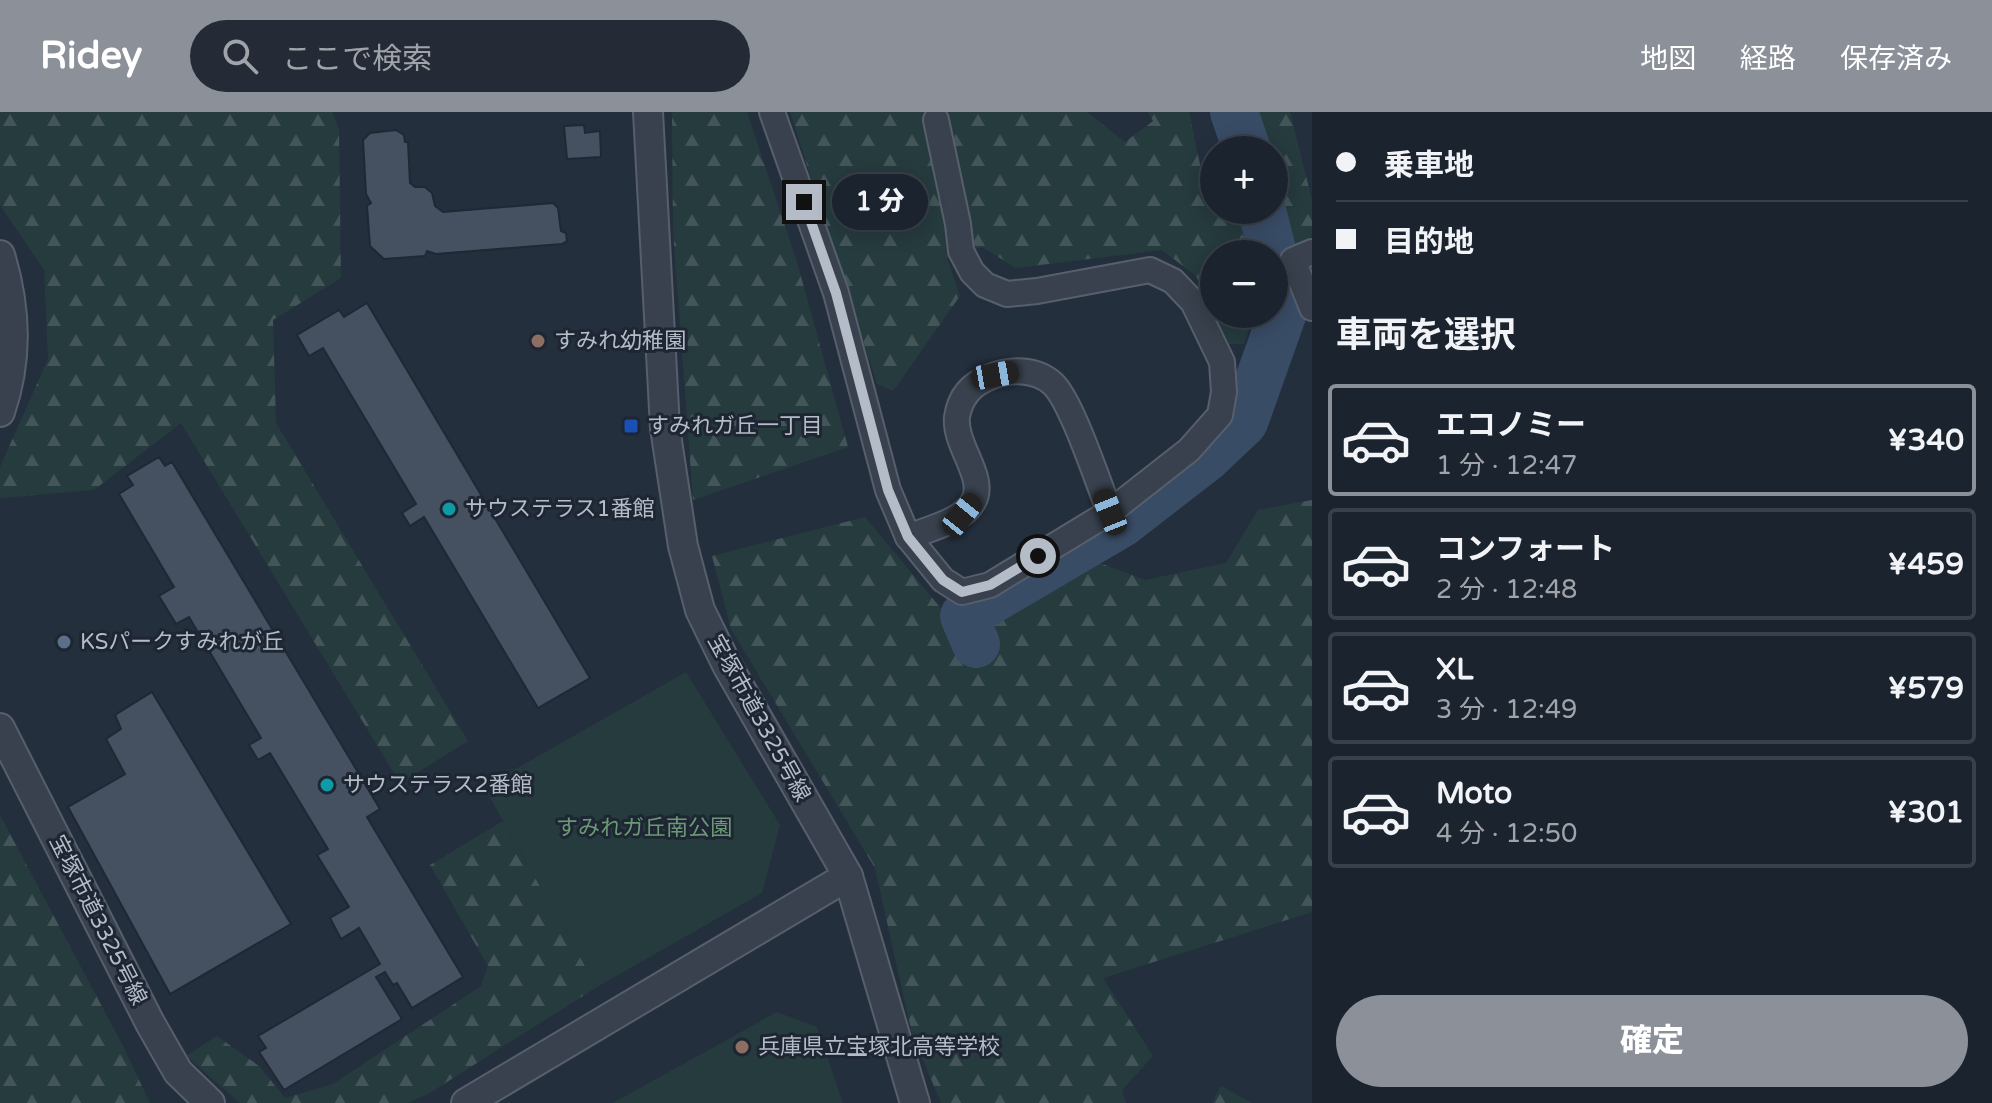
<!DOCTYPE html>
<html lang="ja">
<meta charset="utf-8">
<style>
:root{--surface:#1b232e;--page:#242b36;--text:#f1f3f6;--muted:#a0a4aa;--line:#39404a;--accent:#8c9099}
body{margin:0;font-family:"Varela Round","Noto Sans JP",sans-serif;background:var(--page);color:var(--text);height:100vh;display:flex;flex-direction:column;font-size:30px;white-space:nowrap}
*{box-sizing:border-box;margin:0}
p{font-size:26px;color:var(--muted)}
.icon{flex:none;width:44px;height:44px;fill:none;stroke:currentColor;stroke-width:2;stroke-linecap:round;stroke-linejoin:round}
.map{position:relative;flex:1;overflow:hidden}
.drawer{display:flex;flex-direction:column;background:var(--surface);width:680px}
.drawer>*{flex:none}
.hud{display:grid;align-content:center;height:176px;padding:0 24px;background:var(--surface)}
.buttons{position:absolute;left:1200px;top:24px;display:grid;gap:16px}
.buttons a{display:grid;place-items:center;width:88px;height:88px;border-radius:50%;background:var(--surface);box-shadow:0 4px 20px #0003,0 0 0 2px var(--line);font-size:40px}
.end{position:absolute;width:36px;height:36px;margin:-18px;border:10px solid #b4bcc8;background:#111;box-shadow:0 0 0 4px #111}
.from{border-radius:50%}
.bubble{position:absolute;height:56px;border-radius:28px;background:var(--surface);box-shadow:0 4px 20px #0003,0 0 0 2px var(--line);font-size:26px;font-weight:800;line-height:56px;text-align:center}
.car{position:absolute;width:24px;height:48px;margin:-24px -12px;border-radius:10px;box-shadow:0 0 6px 2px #0007;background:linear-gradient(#222 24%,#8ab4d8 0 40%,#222 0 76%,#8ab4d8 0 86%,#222 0)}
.hud b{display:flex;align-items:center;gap:28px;height:76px;font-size:30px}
.hud b+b{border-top:2px solid var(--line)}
.hud i{width:20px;height:20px;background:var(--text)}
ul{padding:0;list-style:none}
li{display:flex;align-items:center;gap:24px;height:112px;margin:0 16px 12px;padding:0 8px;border:4px solid var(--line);border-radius:8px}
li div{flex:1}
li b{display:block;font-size:30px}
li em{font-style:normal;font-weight:800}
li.on{border-color:var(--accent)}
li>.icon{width:72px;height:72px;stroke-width:1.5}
h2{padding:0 24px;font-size:36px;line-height:96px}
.cta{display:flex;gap:16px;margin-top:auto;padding:16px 24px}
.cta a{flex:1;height:92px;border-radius:48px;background:var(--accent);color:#fff;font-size:32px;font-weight:800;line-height:92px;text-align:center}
header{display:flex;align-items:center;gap:48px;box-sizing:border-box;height:112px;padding:0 40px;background:var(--accent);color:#fff}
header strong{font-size:38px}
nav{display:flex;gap:44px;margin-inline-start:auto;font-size:28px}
.search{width:560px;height:72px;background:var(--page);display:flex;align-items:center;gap:20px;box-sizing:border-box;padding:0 28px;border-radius:44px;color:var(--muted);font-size:30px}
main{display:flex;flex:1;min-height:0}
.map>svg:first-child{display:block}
.forest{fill:url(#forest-firs)}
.park{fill:#263b3e}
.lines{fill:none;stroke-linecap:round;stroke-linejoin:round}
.river{stroke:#394c66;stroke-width:48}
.building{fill:#455161;stroke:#1f2834;stroke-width:2}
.minor-casing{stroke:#565f6b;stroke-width:28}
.tertiary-casing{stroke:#565f6b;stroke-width:32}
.minor{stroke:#38414d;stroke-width:24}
.tertiary{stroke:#38414d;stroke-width:28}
.route{stroke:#b4bcc8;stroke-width:10}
.education-dot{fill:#8d6e63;stroke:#1d2632;stroke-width:3}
.transit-dot{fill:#1a4fb4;stroke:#1d2632;stroke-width:3}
.culture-dot{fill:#0f9aa8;stroke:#1d2632;stroke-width:3}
.service-dot{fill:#5c6f8a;stroke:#1d2632;stroke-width:3}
.labels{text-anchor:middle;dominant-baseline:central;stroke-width:6;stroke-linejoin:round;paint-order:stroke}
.poi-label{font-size:22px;fill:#b4bcc8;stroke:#1d2632;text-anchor:start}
.street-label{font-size:22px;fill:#b4bcc8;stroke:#1d2632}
.park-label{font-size:22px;fill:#6b9976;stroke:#1d2632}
</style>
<header>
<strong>Ridey</strong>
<div class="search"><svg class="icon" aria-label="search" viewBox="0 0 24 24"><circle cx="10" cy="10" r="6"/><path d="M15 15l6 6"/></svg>ここで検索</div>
<nav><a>地図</a><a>経路</a><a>保存済み</a></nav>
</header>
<main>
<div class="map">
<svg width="1312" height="991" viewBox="0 0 1312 991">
<defs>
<pattern id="forest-firs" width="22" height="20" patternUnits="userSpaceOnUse" patternTransform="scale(2)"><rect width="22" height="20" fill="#263b3e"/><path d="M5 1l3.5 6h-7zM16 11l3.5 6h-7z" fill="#435558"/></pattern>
</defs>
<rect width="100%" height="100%" fill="#242f3d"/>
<!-- forest -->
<g class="forest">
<polygon points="0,0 332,0 339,17 341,166 273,208 276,311 468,629 400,671 181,311 94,378 0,386 0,355 48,247 44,158 0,93"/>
<polygon points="672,0 747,0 797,150 848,335 693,388 673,119"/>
<polygon points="790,0 1087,0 1125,30 1153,9 1148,0 1189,0 1202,62 1214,59 1214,98 1274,98 1274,38 1251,38 1256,11 1254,0 1290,0 1312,88 1312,124 1274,149 1274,142 1214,142 1214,201 1196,164 1162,138 1016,156 982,135 947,146 960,184 893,279 877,272"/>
<polygon points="1215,202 1254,202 1244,232 1229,232"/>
<polygon points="1312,388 1312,800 1103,866 1153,944 1122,978 1126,991 941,991 912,922 875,756 731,517 712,444 865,405 944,500 996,502 1092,448 1145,468 1226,451 1258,398"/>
<polygon points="0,703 123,934 150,991 0,991"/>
<polygon points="503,709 597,875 428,982 407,991 240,991 186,944 217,924 259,954 285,986 333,972 481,874 488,854 430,753"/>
<polygon points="1221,974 1252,991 1212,991"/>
</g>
<!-- park -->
<g class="park">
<polygon points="686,560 780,713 762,781 597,875 484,675"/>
<polygon points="777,900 817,915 843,991 613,991"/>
</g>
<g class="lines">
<!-- river -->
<g class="river">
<polyline points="1234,0 1247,38"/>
<polyline points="1262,98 1273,142"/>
<polyline points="976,532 964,504 1122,411 1206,346 1244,310 1286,192 1274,146"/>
</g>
</g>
<!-- building -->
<g class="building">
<polygon points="584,13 585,21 600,19 601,45 567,47 564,14"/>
<polygon points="396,18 404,23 405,30 408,30 410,71 415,75 425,75 432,81 435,94 443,100 553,91 558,96 561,119 566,121 567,129 562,132 436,142 427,139 425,144 384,147 370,134 367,94 371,91 366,82 363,28 370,21"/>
<polygon points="367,191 590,566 538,596 424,405 410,414 402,401 416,392 323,236 309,244 297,223 339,198 344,205"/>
<polygon points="159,345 165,354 172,350 380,697 367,705 463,865 412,896 397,871 393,873 385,860 376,865 402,907 284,978 259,940 266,936 258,924 380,852 359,816 341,827 330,806 349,795 317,743 328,737 270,641 258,648 249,633 261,626 189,505 176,512 159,484 174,475 119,382 133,373 127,364"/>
<polygon points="152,580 291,812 170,882 68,695 125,662 106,627 121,617 115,603"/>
</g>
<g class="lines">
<defs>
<g id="minor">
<polyline points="772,0 836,181 888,378 908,425 943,468 962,480 990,473 1110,400 1189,338 1220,303 1224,280 1222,250 1193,190 1173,169 1150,158 1037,179 1007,182 985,173 972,160 961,139 958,112 936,8"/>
<polyline points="1312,140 1293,148 1312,196"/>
<path d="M908,425C928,417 966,409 975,386C984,363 954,332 957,305C960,285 971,272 990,265C1009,257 1036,256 1053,272C1072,290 1098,371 1110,400"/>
</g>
<g id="tertiary">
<path d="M0,143C16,195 18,248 0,300"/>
<polyline points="0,616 150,911 178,960 210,991"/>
<polyline points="848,764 915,991"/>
<polyline points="466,991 848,764 727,553 700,498 683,434 665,316 648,0"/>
</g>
</defs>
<!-- minor casing -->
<use href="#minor" class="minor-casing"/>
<!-- tertiary casing -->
<use href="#tertiary" class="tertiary-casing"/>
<!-- minor -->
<use href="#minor" class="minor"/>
<!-- tertiary -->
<use href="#tertiary" class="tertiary"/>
</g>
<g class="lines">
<!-- route -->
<polyline class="route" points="804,90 836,181 888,378 908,425 943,468 962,480 990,473 1038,444"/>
</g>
<!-- markers -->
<g class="education-dot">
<circle cx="538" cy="229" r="8"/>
<circle cx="742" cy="935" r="8"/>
</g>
<rect class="transit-dot" x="623" y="306" width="16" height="16" rx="4"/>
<g class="culture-dot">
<circle cx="449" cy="397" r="8"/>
<circle cx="327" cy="673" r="8"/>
</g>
<circle class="service-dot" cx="64" cy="530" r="8"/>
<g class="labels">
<!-- poi labels -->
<g class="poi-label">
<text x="554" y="229">すみれ幼稚園</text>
<text x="647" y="314">すみれガ丘一丁目</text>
<text x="465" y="397">サウステラス1番館</text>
<text x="80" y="530">KSパークすみれが丘</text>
<text x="343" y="673">サウステラス2番館</text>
<text x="758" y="935">兵庫県立宝塚北高等学校</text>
</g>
<!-- street labels -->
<g class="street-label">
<text transform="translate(759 606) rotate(61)">宝塚市道3325号線</text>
<text transform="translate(98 808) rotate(63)">宝塚市道3325号線</text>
</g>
<!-- park labels -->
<g class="park-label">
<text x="644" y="716">すみれガ丘南公園</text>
</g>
</g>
</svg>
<div class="buttons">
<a>+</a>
<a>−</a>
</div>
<i class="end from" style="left:1038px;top:444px"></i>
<i class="end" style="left:804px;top:90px"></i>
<div class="bubble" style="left:832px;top:62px;width:96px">1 分</div>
<i class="car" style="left:995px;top:263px;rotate:80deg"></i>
<i class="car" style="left:1110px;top:400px;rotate:338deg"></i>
<i class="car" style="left:962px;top:403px;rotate:39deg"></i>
</div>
<section class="drawer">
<div class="hud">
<b><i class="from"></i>乗車地</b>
<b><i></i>目的地</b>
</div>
<h2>車両を選択</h2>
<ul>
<li class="on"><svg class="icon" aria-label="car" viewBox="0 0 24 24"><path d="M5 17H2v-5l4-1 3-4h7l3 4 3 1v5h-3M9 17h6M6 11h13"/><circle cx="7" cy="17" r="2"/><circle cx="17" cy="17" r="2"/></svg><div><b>エコノミー</b><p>1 分 · 12:47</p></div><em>¥340</em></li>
<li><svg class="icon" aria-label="car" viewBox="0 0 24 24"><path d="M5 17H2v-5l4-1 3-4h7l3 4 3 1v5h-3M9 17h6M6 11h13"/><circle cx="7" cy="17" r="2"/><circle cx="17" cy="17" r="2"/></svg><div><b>コンフォート</b><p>2 分 · 12:48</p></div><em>¥459</em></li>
<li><svg class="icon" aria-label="car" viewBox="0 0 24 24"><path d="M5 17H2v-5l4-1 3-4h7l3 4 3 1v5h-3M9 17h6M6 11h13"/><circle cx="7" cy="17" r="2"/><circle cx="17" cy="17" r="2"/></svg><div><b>XL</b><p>3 分 · 12:49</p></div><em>¥579</em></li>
<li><svg class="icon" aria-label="car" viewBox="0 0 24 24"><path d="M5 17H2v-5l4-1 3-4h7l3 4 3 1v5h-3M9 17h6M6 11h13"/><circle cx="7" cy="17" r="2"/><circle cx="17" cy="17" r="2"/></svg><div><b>Moto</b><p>4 分 · 12:50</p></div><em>¥301</em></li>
</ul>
<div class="cta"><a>確定</a></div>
</section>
</main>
